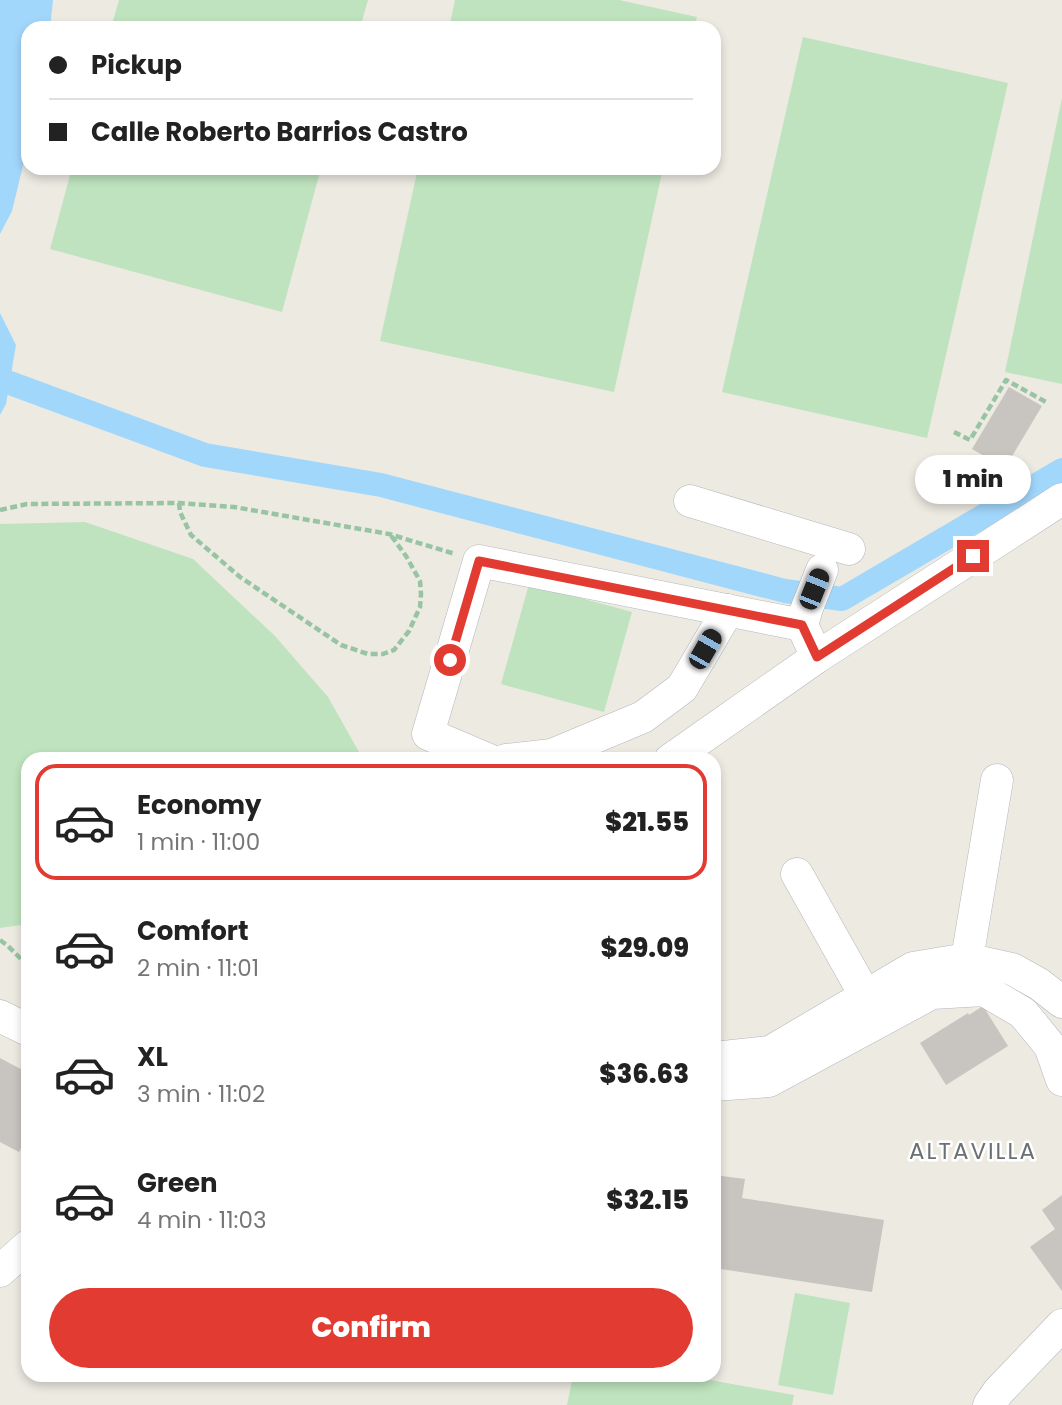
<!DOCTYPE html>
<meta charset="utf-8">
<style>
:root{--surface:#fff;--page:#f2f2f2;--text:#222;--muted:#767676;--line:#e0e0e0;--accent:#e23c32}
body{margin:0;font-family:Poppins,sans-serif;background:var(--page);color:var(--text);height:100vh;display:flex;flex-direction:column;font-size:26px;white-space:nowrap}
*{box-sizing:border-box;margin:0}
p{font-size:23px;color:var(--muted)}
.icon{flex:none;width:38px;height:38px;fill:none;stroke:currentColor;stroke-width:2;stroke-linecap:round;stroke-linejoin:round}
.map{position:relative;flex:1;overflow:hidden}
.side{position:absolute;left:21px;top:752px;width:700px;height:630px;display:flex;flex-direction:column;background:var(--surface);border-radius:21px;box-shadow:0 4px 10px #0003}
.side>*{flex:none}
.guide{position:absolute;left:21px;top:21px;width:700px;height:154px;border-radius:21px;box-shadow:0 4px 10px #0003;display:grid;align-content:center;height:154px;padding:0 28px;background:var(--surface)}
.end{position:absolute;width:32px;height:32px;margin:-16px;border:9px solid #e23c32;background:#fff;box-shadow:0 0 0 4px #fff}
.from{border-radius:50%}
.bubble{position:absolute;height:49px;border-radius:24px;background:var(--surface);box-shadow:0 4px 10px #0003;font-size:23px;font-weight:800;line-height:49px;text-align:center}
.car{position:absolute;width:21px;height:42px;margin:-21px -10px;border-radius:9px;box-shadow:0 0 5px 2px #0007;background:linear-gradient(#222 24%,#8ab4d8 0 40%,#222 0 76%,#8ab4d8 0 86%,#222 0)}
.guide b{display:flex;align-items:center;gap:24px;height:66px;font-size:26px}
.guide b+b{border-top:2px solid var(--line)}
.guide i{width:18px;height:18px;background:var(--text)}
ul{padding:12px 0 0;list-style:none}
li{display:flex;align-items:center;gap:21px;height:116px;margin:0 14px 10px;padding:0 14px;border:4px solid transparent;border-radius:21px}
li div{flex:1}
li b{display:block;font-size:26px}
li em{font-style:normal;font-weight:800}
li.on{border-color:var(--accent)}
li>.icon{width:63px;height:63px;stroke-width:1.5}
.action{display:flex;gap:14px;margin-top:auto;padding:14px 28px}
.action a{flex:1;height:80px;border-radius:42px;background:var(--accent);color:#fff;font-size:28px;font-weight:800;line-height:80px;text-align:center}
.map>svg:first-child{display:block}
.green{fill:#bfe3be}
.water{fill:#a2d7fc}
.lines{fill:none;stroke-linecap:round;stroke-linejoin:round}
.canal{stroke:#a2d7fc;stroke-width:24}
.building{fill:#c8c4bf}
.minor-casing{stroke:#b4b7bc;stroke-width:33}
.path{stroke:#98c4a3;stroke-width:4.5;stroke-dasharray:7 3.5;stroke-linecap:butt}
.minor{stroke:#fff;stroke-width:32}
.route{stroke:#e23c32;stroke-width:9}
.labels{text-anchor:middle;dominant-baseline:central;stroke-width:5;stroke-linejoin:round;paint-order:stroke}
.neighbourhood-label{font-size:23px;letter-spacing:2px;fill:#6b7074;stroke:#fff}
</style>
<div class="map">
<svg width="1062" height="1405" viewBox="0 0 1062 1405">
<rect width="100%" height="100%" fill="#eceae1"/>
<!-- green -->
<g class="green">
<polygon points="119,0 368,0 360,28 111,28"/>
<polygon points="455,0 619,0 697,17 694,28 449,28"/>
<polygon points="803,37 1008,83 927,438 722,392"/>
<polygon points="1062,98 1062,384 1005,372"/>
<polygon points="72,168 321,168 282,312 50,249"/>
<polygon points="418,168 663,168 614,392 380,341"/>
<polygon points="85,522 193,559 275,636 328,697 363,759 28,760 28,924 0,928 0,524"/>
<polygon points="529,584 632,612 604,712 501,684"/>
<polygon points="795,1293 850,1303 833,1395 778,1385"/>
<polygon points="543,1376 693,1376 693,1377 794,1395 792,1405 567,1405 572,1381"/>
</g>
<!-- water -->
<g class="water">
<polygon points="0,0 53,0 50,28 28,28 28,145 12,211 0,234"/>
<polygon points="0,313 16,345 6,404 0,415"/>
</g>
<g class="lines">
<!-- canal -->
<polyline class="canal" points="10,383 205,455 381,485 785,591 842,599 1062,470"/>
</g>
<!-- building -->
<g class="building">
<polygon points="1009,387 1042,406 1005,468 972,449"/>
<polygon points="983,1006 1008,1046 946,1085 920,1043 968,1013 969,1015"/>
<polygon points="0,1058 28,1073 28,1135 19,1152 0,1142"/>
<polygon points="714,1175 745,1179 742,1198 884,1220 872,1292 714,1268"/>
<polygon points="1062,1195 1062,1291 1030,1247 1055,1229 1042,1210"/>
</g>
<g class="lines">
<defs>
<g id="minor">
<polyline points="690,501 849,549"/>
<polyline points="802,625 807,608 822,570"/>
<polyline points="489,760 428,734 479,561 802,625 817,657"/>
<polyline points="506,760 552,755 643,717 682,688 728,610"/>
<polyline points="670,760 817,657 1062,499"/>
<polyline points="797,874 865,995"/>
<polyline points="967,959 997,780"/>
<polyline points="0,1016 28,1030"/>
<polyline points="714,1058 770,1052 913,968 967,959 1012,969 1039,984 1062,1002"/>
<polyline points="714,1085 769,1081 932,993 984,990 1023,1013 1050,1046 1062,1080"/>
<polyline points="0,1271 28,1246"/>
<polyline points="989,1405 998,1392 1062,1325"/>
</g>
</defs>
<!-- minor casing -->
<use href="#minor" class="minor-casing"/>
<!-- path -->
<g class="path">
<polyline points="954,432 970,440 1006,380 1046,402"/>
<polyline points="179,503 180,512 191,535 240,577 341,645 368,654 383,654 394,650 409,631 420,607 421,594 420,581 406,556 390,534"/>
<polyline points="0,510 27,504 179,503 234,507 389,534 455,554"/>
<polyline points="0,940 8,946 28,966"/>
</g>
<!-- minor -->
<use href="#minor" class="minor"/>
</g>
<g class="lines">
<!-- route -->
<polyline class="route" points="450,660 479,561 802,625 817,657 973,556"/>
</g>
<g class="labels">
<!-- neighbourhood labels -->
<g class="neighbourhood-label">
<text x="973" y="1151">ALTAVILLA</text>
</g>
</g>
</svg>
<i class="end from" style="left:450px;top:660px"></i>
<i class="end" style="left:973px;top:556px"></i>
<div class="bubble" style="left:915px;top:455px;width:116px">1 min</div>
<i class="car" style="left:814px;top:589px;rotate:22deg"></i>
<i class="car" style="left:705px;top:649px;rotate:30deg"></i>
<div class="guide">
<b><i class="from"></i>Pickup</b>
<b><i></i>Calle Roberto Barrios Castro</b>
</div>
<section class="side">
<ul>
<li class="on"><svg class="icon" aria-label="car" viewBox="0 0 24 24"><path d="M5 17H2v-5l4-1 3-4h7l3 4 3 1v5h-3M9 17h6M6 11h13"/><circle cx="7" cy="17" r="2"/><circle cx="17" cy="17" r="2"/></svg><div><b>Economy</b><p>1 min · 11:00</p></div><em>$21.55</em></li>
<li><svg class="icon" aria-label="car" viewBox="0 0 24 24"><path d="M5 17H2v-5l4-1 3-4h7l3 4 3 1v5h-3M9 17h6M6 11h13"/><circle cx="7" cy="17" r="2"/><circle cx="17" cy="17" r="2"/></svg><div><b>Comfort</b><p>2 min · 11:01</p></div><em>$29.09</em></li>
<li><svg class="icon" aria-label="car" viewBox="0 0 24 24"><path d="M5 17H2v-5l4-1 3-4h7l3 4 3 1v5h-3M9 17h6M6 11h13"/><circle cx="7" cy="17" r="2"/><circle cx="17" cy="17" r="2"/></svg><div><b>XL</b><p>3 min · 11:02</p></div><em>$36.63</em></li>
<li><svg class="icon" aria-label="car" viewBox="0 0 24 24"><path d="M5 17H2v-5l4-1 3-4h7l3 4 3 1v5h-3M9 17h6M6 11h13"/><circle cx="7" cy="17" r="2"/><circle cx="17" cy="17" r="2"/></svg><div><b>Green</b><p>4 min · 11:03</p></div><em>$32.15</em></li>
</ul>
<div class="action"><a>Confirm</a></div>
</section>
</div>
